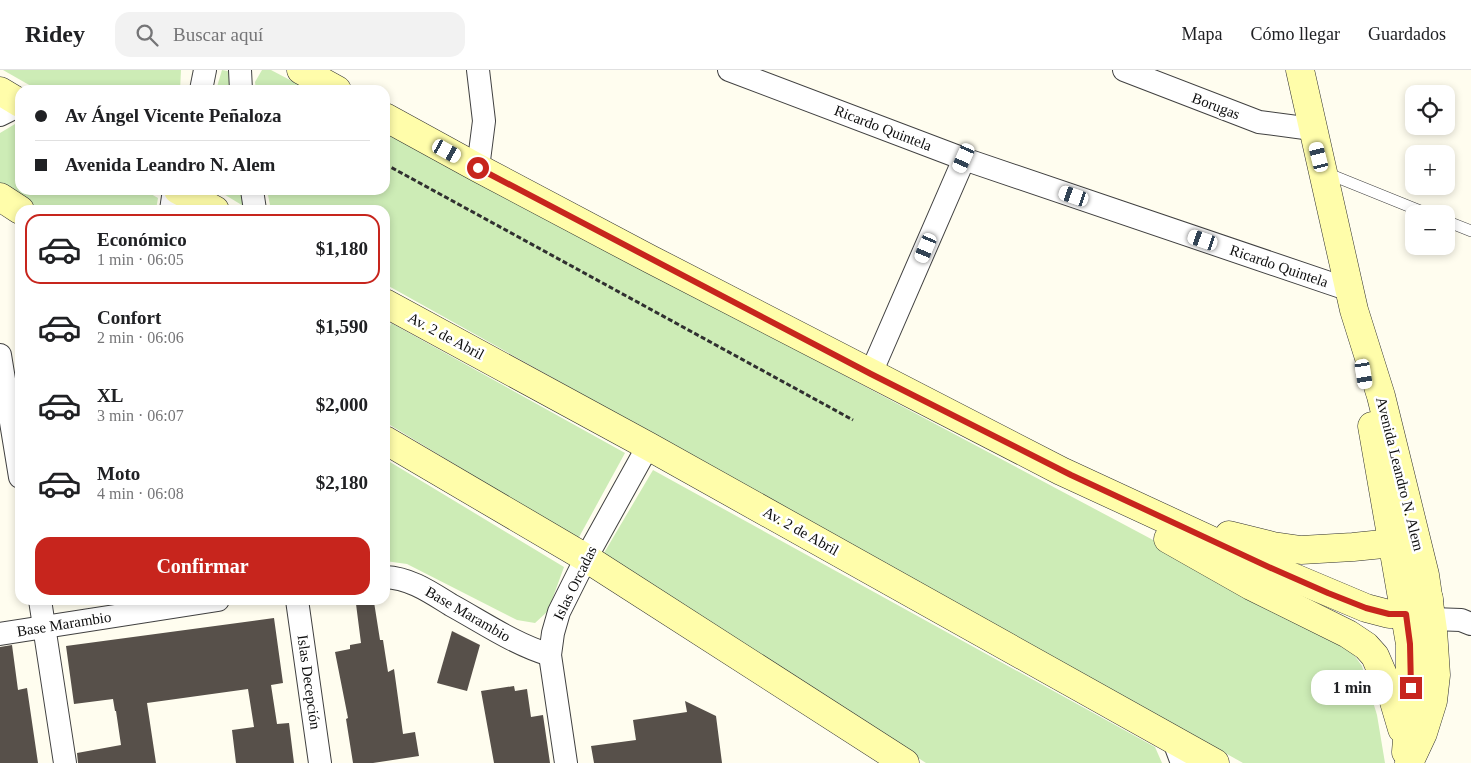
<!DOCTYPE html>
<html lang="es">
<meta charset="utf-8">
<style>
:root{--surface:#fff;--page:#f2f2f2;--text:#202124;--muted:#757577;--line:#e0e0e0;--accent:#c7251d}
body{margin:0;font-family:"Times New Roman",serif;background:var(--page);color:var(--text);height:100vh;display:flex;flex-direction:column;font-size:19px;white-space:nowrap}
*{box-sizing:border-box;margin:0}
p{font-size:16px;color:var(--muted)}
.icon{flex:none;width:28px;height:28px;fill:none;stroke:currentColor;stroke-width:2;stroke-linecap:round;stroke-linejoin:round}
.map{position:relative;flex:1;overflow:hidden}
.panel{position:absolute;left:15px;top:135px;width:375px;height:400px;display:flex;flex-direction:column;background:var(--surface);border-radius:15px;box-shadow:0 2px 8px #0003}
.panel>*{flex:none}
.guide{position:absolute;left:15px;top:15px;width:375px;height:110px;border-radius:15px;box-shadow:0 2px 8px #0003;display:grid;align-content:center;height:110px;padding:0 20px;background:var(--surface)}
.tools{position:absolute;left:1405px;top:15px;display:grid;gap:10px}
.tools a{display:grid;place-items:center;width:50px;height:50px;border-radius:10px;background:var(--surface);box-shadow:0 2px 8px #0003;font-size:25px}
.end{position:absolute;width:22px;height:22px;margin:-11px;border:6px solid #c7251d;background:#fff;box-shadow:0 0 0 2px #fff}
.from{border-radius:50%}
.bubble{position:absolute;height:35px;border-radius:15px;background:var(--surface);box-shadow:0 2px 8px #0003;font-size:16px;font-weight:700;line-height:35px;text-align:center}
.car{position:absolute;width:15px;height:30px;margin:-15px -8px;border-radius:6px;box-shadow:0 0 4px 1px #0007;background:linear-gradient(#fff 24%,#345 0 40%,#fff 0 76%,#345 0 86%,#fff 0)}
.guide b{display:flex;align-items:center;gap:18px;height:48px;font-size:19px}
.guide b+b{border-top:1px solid var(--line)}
.guide i{width:12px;height:12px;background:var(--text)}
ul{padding:9px 0 0;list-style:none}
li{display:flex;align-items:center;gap:15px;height:70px;margin:0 10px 8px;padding:0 10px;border:2px solid transparent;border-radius:15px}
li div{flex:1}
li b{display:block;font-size:19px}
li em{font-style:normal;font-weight:700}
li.on{border-color:var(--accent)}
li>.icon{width:45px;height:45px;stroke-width:1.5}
.cta{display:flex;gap:10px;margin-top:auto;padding:10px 20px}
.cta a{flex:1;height:58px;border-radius:15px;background:var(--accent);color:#fff;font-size:20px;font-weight:700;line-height:58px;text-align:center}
header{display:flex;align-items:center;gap:30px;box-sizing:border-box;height:70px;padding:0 25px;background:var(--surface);border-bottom:1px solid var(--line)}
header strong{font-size:24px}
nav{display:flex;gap:28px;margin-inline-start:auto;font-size:18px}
.search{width:350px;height:45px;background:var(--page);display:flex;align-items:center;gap:12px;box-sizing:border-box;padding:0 18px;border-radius:15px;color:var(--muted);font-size:19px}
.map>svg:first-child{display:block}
.green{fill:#cdecb6}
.building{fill:#57504a}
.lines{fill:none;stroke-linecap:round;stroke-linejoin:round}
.lane-casing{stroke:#414141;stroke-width:12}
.street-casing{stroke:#414141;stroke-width:24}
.secondary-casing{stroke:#303030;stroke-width:29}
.path{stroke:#303030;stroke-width:3;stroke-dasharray:5 2.5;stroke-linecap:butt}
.lane{stroke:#fff;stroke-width:11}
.street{stroke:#fff;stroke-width:22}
.secondary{stroke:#fffdaa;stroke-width:28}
.route{stroke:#c7251d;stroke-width:6}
.labels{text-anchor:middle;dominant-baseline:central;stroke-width:5;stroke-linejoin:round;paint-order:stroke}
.street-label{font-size:15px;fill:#0e0e0e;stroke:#fff}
</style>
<header>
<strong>Ridey</strong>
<div class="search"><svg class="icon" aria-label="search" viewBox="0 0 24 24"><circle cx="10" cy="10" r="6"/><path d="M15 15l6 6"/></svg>Buscar aquí</div>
<nav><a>Mapa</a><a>Cómo llegar</a><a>Guardados</a></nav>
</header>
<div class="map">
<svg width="1471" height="693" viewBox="0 0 1471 693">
<rect width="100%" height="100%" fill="#fffdef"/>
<!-- green -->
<g class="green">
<polygon points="3,0 181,0 180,20 38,20"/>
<polygon points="222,0 232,2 231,20 216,20"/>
<polygon points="262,0 271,0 309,20 256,20 255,12"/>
<polygon points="20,51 20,120 144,120 158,128 156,140 42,140 0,114 0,63"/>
<polygon points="385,61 1262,528 1347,575 1362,596 1377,645 1385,693 1243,693 385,214 385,140 271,140 267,120 385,120"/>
<polygon points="217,120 241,120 245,137"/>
<polygon points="391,253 625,383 578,469 385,352 385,274"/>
<polygon points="385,389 564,497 548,541 535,553 517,550 407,494 385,491"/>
<polygon points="653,400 1155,677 1162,693 926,693 604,483"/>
</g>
<!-- building -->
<g class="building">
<polygon points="374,532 380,570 383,570 388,602 394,599 403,664 415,662 419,686 373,693 353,693 346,649 348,648 335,582 350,579 350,575 361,573 356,534"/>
<polygon points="274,548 283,613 271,615 277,654 289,653 294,693 236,693 232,660 254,657 248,619 147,633 156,693 78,693 77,683 121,675 116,641 115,641 113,629 74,634 66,576"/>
<polygon points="452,561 480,575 467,621 437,613"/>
<polygon points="12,575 18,620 27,618 38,693 0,693 0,577"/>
<polygon points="514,616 515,621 527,619 531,647 543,645 550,693 494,693 481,621"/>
<polygon points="685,631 716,646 722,693 594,693 591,676 636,670 633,650 687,642"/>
</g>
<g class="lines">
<defs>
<g id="lane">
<polyline points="1324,102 1428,144"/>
<polyline points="1446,151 1471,161"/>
</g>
<g id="street">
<polyline points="240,0 241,20"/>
<polyline points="729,0 964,89 1350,220"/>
<polyline points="1124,0 1259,52 1312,59"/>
<polyline points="201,20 205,0"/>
<polyline points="0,45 20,35"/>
<polyline points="478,98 484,51 478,0"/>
<polyline points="252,120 255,140"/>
<polyline points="171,140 174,120"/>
<polyline points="0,285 20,407"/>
<polyline points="871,303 964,89"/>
<path d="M385,507C410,508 430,522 451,535C484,553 514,574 550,585"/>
<polyline points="40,530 65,693"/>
<polyline points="297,530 320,693"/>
<polyline points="1432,549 1461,550 1471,554"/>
<polyline points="0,564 218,530"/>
<polyline points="1173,669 1182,693"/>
<polyline points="566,693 550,585 553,563 559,542 586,488 648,376"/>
</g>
<g id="secondary">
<polyline points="301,0 337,20"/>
<polyline points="1300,0 1354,240 1381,326 1425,505 1433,560 1436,605 1433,631 1423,663 1409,693"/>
<polyline points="0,21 20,33"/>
<polyline points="385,47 478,98 650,189 1061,401 1271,498 1366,538 1389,544 1406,544 1423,536 1429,529"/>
<polyline points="178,120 215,140"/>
<polyline points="0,127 20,140"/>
<polyline points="385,233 648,376 1215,693"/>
<polyline points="1372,356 1410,574 1410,631 1406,682"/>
<polyline points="385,370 586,488 905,693"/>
<polyline points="1229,465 1273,476 1301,480 1353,477 1393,473 1401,473 1409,479"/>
<polyline points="1168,469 1251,516 1348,564 1366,576 1375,586 1381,600 1392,625 1402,659"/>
</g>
</defs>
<!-- lane casing -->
<use href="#lane" class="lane-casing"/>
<!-- street casing -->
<use href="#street" class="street-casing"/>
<!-- secondary casing -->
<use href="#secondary" class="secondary-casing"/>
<!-- path -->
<polyline class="path" points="385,94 853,350"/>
<!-- lane -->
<use href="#lane" class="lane"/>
<!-- street -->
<use href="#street" class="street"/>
<!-- secondary -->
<use href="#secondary" class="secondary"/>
</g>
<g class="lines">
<!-- route -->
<polyline class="route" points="478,98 871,304 1071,405 1271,498 1328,523 1366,538 1389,544 1406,544 1410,574 1411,618"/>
</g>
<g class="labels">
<!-- street labels -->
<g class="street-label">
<text transform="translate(1216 36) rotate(21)">Borugas</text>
<text transform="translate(883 58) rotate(21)">Ricardo Quintela</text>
<text transform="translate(1279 196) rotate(19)">Ricardo Quintela</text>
<text transform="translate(446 266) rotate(28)">Av. 2 de Abril</text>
<text transform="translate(1400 404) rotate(76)">Avenida Leandro N. Alem</text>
<text transform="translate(801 461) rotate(29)">Av. 2 de Abril</text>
<text transform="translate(575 513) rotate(-64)">Islas Orcadas</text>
<text transform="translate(468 544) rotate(30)">Base Marambio</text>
<text transform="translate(64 554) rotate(-9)">Base Marambio</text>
<text transform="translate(309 612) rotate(82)">Islas Decepción</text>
</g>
</g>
</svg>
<div class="tools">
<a><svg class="icon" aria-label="locate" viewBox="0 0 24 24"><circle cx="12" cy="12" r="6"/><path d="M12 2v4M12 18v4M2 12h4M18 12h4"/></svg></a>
<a>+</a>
<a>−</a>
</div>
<i class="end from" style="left:478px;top:98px"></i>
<i class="end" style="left:1411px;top:618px"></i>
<div class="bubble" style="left:1311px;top:600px;width:82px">1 min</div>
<i class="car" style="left:447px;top:81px;rotate:119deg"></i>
<i class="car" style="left:1319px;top:87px;rotate:346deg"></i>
<i class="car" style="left:964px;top:88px;rotate:204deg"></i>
<i class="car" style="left:1074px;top:126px;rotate:289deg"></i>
<i class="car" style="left:1203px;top:170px;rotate:289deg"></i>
<i class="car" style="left:926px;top:178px;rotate:203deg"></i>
<i class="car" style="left:1364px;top:304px;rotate:171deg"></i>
<div class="guide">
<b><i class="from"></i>Av Ángel Vicente Peñaloza</b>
<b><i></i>Avenida Leandro N. Alem</b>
</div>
<section class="panel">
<ul>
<li class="on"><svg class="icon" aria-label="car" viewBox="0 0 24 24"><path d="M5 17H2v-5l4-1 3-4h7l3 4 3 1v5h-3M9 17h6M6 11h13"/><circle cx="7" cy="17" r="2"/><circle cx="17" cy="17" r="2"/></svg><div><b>Económico</b><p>1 min · 06:05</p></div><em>$1,180</em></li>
<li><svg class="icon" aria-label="car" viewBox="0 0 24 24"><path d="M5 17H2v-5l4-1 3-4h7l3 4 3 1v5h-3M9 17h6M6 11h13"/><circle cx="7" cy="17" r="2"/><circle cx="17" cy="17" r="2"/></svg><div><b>Confort</b><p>2 min · 06:06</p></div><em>$1,590</em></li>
<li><svg class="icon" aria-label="car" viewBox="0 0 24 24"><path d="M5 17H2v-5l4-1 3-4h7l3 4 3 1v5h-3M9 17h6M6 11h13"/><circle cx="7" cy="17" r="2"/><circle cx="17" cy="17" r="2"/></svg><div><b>XL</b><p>3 min · 06:07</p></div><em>$2,000</em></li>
<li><svg class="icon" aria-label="car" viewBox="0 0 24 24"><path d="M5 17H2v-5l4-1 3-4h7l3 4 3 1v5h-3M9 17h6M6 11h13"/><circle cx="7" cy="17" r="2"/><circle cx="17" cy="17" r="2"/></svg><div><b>Moto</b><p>4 min · 06:08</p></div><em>$2,180</em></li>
</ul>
<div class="cta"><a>Confirmar</a></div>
</section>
</div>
